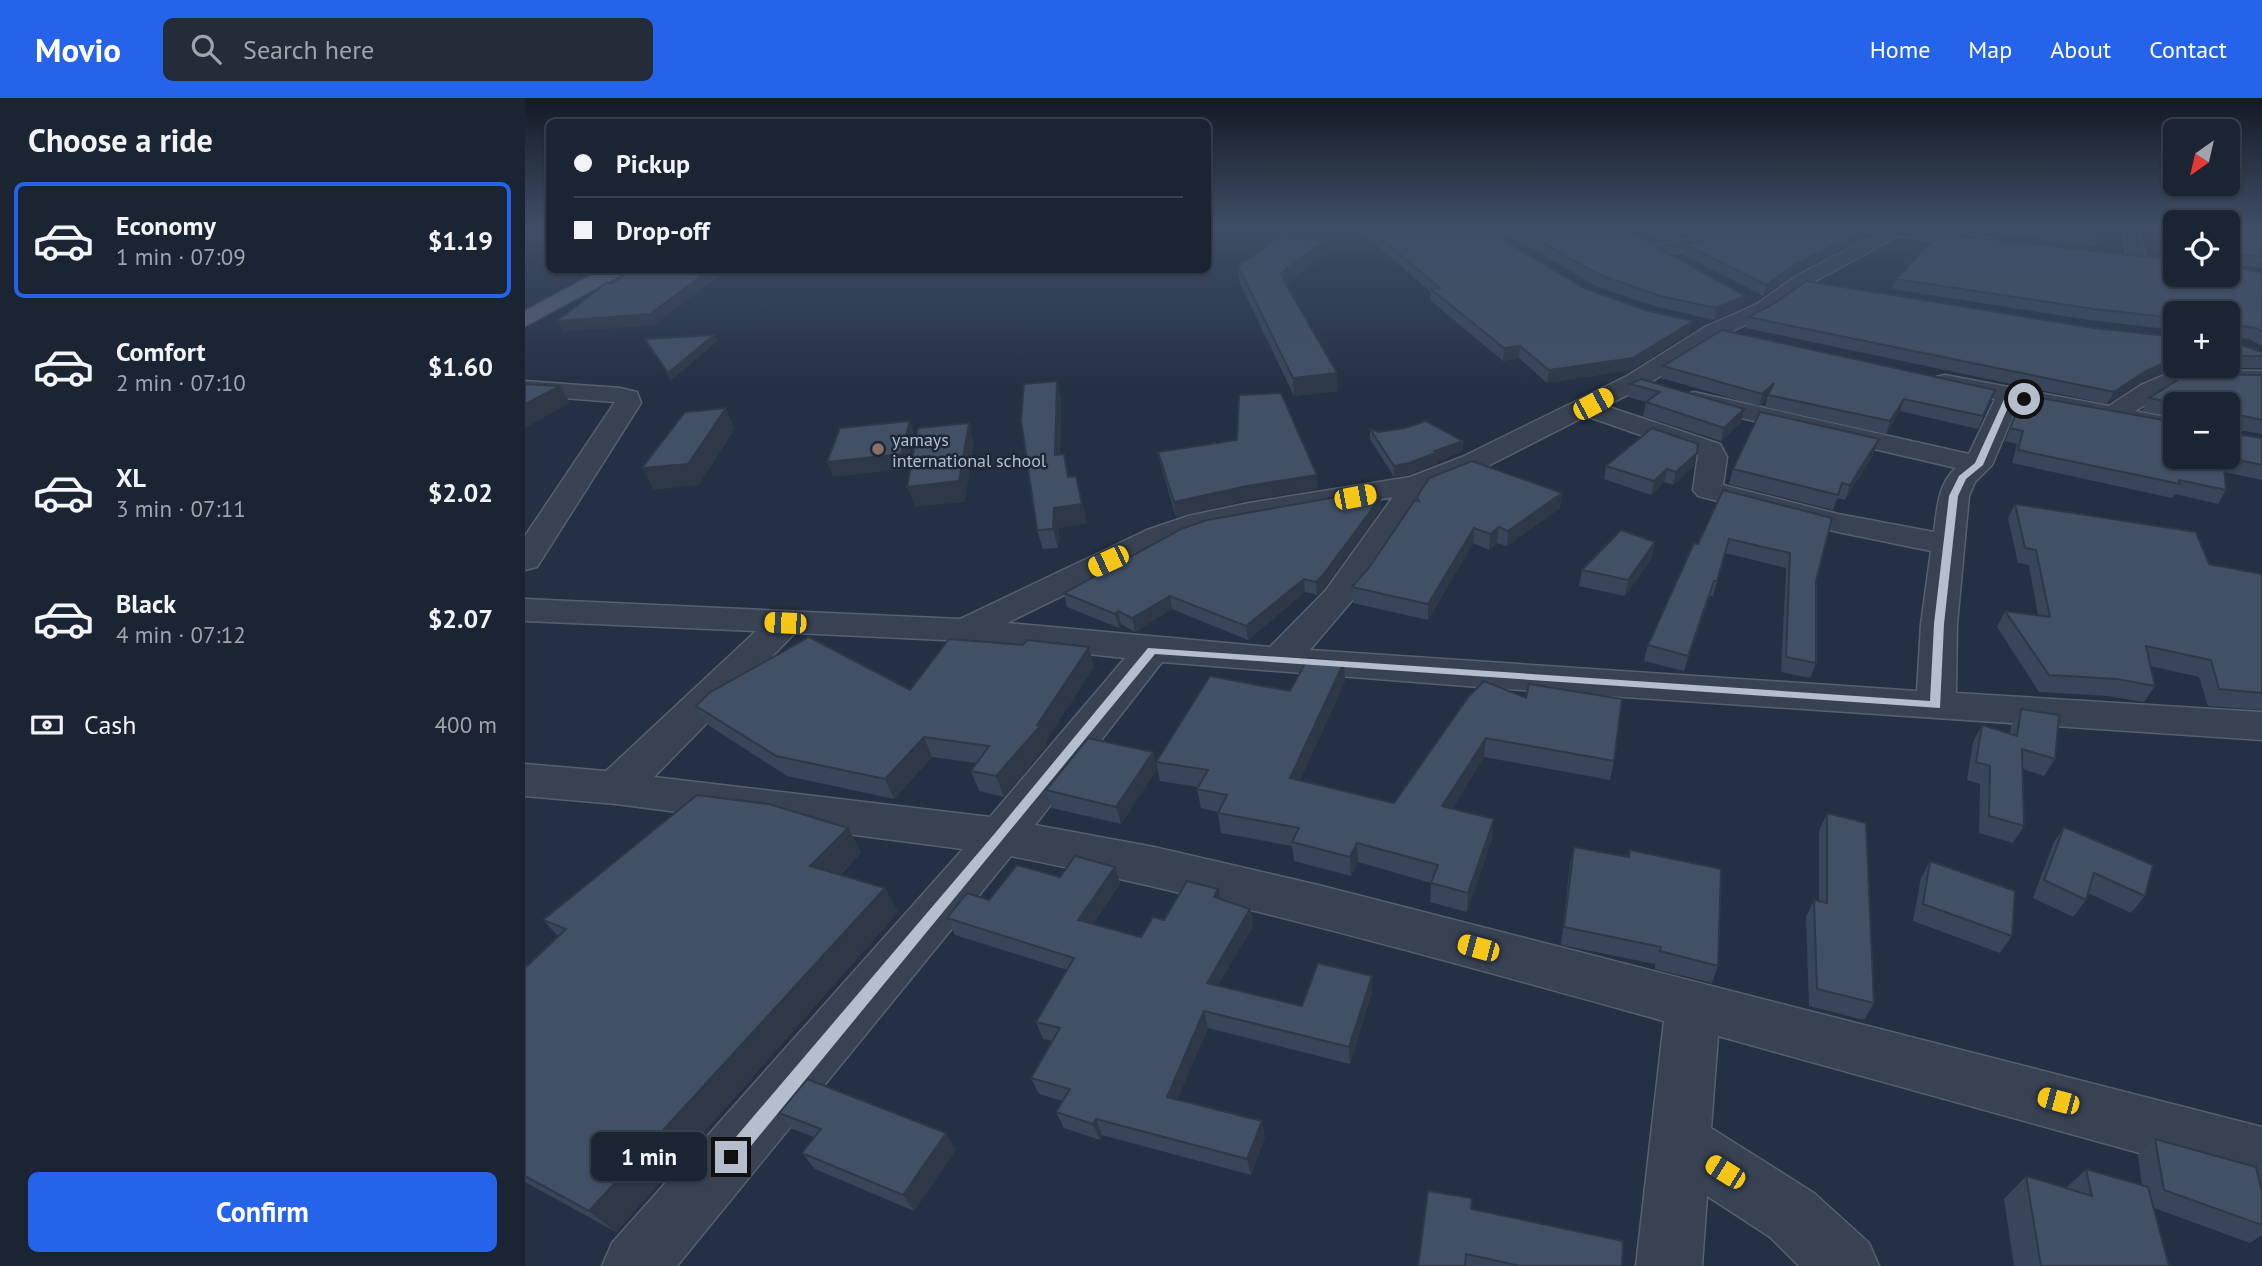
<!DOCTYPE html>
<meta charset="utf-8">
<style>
:root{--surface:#1b2432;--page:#242c3a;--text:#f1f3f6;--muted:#a0a4ac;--line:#39414d;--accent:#2563eb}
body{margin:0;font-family:"PT Sans",sans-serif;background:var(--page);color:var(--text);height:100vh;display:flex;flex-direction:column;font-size:26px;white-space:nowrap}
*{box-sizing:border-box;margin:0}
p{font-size:23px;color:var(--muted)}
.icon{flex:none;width:38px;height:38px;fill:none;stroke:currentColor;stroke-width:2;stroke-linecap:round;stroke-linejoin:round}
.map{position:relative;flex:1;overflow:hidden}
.side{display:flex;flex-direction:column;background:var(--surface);width:525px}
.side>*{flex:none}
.top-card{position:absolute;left:21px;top:21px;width:665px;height:154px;border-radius:10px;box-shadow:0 2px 5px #0004,0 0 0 2px var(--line);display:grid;align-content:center;height:154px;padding:0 28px;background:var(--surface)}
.needle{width:46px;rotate:214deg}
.controls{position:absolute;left:1638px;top:21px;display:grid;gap:14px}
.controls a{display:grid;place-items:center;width:77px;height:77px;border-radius:10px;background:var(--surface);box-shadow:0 2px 5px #0004,0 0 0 2px var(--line);font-size:35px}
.end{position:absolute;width:32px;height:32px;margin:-16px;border:9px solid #b5becd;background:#111;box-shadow:0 0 0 4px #111}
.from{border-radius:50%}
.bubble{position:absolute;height:49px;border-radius:10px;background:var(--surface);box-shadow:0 2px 5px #0004,0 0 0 2px var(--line);font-size:23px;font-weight:800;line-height:49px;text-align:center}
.car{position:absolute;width:21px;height:42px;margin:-21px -10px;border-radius:9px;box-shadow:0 0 5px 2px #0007;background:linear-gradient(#f5c518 24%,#345 0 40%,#f5c518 0 76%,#345 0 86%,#f5c518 0)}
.top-card b{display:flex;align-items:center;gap:24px;height:66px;font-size:26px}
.top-card b+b{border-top:2px solid var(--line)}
.top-card i{width:18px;height:18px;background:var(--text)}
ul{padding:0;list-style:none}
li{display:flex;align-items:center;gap:21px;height:116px;margin:0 14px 10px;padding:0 14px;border:4px solid transparent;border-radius:10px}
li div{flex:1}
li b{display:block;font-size:26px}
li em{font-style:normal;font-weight:800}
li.selected{border-color:var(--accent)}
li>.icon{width:63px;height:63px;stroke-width:1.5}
h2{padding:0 28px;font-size:32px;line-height:84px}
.pay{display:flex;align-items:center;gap:18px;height:77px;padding:0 28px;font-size:26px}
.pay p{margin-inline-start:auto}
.cta{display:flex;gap:14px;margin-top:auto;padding:14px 28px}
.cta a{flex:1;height:80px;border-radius:10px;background:var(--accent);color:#fff;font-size:28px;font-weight:800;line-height:80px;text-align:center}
header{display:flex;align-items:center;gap:42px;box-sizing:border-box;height:98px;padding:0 35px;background:var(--accent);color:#fff}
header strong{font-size:33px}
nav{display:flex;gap:38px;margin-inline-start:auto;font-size:24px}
.search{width:490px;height:63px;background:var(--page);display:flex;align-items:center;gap:18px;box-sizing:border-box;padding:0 24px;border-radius:10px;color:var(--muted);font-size:26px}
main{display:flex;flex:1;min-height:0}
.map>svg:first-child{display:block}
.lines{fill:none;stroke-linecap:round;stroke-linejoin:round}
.street-casing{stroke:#566070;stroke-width:3}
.primary-casing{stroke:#424b5c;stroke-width:3}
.street{fill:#384253;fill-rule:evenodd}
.primary{fill:#566173;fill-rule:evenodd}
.wall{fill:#394558}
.shaded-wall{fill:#2e3847}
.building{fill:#425066;stroke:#2e3847;stroke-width:2}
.route{fill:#b5becd}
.education-dot{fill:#8d6e63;stroke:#1d2738;stroke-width:2.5}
.labels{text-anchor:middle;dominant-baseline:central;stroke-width:5;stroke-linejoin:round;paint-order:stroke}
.far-poi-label{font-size:18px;fill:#b5becd;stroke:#1d2738;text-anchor:start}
</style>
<header>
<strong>Movio</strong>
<div class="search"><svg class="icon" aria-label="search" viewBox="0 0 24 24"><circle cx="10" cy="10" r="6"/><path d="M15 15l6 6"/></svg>Search here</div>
<nav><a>Home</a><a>Map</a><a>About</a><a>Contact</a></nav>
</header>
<main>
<section class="side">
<h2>Choose a ride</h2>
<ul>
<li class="selected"><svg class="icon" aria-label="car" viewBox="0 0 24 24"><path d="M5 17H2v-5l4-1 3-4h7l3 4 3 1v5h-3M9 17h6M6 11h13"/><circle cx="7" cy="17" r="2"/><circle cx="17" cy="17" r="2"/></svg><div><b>Economy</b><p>1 min · 07:09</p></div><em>$1.19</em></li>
<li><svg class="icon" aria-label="car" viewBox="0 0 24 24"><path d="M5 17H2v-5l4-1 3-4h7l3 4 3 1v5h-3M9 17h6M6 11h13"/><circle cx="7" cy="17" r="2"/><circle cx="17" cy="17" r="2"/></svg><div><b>Comfort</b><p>2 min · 07:10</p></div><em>$1.60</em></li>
<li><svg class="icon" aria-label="car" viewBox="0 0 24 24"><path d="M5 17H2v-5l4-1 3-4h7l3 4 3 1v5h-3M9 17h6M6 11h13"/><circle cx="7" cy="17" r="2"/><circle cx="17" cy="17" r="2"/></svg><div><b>XL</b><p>3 min · 07:11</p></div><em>$2.02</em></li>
<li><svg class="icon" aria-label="car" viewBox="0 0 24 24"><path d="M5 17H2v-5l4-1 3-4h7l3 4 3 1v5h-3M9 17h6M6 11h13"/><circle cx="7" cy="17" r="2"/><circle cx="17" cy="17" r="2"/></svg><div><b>Black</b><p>4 min · 07:12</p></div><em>$2.07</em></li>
</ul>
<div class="pay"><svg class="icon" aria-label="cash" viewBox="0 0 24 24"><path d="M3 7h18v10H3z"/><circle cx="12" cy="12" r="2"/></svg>Cash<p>400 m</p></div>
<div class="cta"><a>Confirm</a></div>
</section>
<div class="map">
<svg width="1737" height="1168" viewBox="0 0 1737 1168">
<rect width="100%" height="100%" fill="#243043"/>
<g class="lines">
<defs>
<g id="street">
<polygon points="1196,128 1219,128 1181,149 1133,157 1124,152 1127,148 1170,140"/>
<path d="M1339,128H1381L1463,139L1472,144L1463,149L1373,138L1285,186L1246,214L1196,239L1120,288L1081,308L1195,346L1202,359L1198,387L1313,416L1409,434C1412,412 1413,385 1431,370L1160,307L1156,302L1160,297L1169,294L1444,356L1470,301L1411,289L1408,284L1411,279L1420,277L1584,308L1616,287L1651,272L1737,273V287L1655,286L1610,313L1650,321V337L1493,306L1467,367L1450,384L1444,398L1432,526L1431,595L1737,614V642L966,590L637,564L510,727L629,749L793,787L1737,1029V1089L1193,938L1186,1030L1289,1095L1344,1145L1354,1168H1274L1245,1139L1182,1098L1177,1168H1111L1139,923C923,863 707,802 486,758L152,1168H77L87,1145L438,751L91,706L0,698V666L81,673L231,533L0,523V501L435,521L622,432L663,418L724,405L885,379L937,359L1102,278L1180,229L1232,206L1271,178L1353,136L1340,134ZM1061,318L1173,357L1168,392L1173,398L1313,434L1406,453L1396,526L1392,593L785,552L841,486L902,393L957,371ZM868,399L801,492L745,549L482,525L644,446L683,432ZM270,535L441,543L600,560L465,719L129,679Z"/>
<polygon points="1596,128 1613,128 1621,161 1619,165 1612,167 1603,161"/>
<polygon points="0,283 95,290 112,294 116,305 12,469 0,472 0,438 90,304 0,297"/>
</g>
<polygon id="primary" points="77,172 100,172 97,176 0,228 0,213"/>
</defs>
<!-- street casing -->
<use href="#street" class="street-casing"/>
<!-- primary casing -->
<use href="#primary" class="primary-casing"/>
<!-- street -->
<use href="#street" class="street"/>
<!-- primary -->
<use href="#primary" class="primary"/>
</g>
<!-- wall -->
<g class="wall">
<polygon points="829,128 955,128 1059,190 1165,235 1106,272 1022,285 994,260 978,263 905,202 906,194"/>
<polygon points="969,128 1094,128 1217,210 1189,222 1133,209 1073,189"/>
<polygon points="1107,128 1189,128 1169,137 1134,143"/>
<polygon points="1405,128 1571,128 1574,140 1570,148"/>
<polygon points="1703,128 1737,128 1737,170 1703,166"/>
<polygon points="1339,136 1334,143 1270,176 1238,198 1158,156 1160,146 1184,141"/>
<polygon points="798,143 798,158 761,187 813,293 769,298 714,183 713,168"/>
<polygon points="1737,175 1737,248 1724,241 1707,239 1707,244 1737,254 1737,270 1650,270 1615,285 1582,306 1221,230 1223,219 1569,230 1650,268 1703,268 1703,215 1650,215 1650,232 1564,222 1367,191 1371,181"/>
<polygon points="189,237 192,243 146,282 120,241"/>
<polygon points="1138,268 1470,292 1453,331 1375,313 1361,336 1240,309 1242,300 1234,308 1136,280"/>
<polygon points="1737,277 1737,336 1709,331 1709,336 1737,340 1737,382 1699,374 1701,392 1693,406 1650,396 1647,400 1487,365 1492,346 1480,343 1499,297 1650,359 1703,306 1650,306 1650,319 1617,313 1624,300"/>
<polygon points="1116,281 1216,325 1196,343 1118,318 1121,304 1103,299 1105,286"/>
<polygon points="536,300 535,357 544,379 551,378 562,425 534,430 533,450 518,451 512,432"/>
<polygon points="845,331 854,334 938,343 937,354 912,363 912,366 884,376 869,379 845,341"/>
<polygon points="633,354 793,391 723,402 651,419 636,368"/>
<polygon points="1349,355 1320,402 1312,400 1308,412 1204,386 1208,371"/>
<polygon points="1081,368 1169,368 1148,387 1139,384 1126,397 1079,381"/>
<polygon points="1037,395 1035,410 982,448 972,445 964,452 948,445 903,522 828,505 827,489 843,471 892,402 892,399"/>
<polygon points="856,399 856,411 799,490 792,497 780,494 723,542 647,511 610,534 596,526 594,530 542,509 539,495"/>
<polygon points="1490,406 1684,466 1737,476 1737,612 1683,608 1674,579 1625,568 1630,588 1619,604 1582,598 1514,594 1472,529 1480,513 1513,518 1504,467 1493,465 1483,420"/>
<polygon points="1307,420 1291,483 1291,565 1285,580 1256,574 1261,470 1200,455 1188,498 1185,498 1159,573 1119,563 1123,547 1173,446"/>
<polygon points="1127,460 1100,498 1054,488 1057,472"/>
<polygon points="819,564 820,583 775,682 869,705 944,598 1089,663 1085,682 959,659 927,711 969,721 967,740 942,814 905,804 906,785 833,764 826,778 769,763 767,748 696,735 693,715 693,714 676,710 672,691 673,689 635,683 631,664"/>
<polygon points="569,569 521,643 522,647 479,699 454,693 446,673 451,665 407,659 369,701 262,678 183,627 171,608 385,592"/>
<polygon points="1496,611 1530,661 1519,678 1498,671 1499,728 1488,745 1454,735 1455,686 1442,682 1448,644 1457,627 1485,636 1486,628"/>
<polygon points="628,654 632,671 596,726 527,710 521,692"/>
<polygon points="1302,715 1349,905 1339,922 1284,908 1281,819 1289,802 1294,803 1294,733"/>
<polygon points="1539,729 1620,798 1606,815 1563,795 1561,802 1548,819 1508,800 1528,746"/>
<polygon points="323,730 336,755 315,777 360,790 373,814 91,1134 0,1084 0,870 33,838 18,822"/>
<polygon points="1049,749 1103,758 1105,752 1193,868 1187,885 1130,871 1130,866 1036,847 1045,766"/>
<polygon points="1405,763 1487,838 1475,855 1388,823 1396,780"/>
<polygon points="590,769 595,786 568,826 616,839 639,822 693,791 695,801 725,811 728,828 693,887 777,908 847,894 825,966 683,930 652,1001 740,1039 726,1077 577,1037 575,1042 539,1030 531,1014 538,1003 514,996 506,980 528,943 518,941 511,924 542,872 430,837 422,820 464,802 535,779"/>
<polygon points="254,1015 431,1051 389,1113 290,1071 277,1055 289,1039 267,1031"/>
<polygon points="1630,1041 1737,1094 1737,1137 1725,1145 1629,1110 1644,1168 1489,1168 1479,1101 1501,1078 1541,1090 1561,1071 1617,1087 1613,1057"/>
<polygon points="946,1111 1097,1168 893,1168"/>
</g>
<!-- shaded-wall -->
<g class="shaded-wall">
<polygon points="24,128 24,140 0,150 0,139"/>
<polygon points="1164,128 1189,128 1169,137 1134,143 1136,133"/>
<polygon points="1340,128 1341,128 1339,136 1334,143 1270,176 1238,198 1241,187 1273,165"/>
<polygon points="798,143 798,158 756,191 755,176"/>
<polygon points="184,172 201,172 130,227 38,234 32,223"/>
<polygon points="1220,198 1217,210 1189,222 1191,210"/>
<polygon points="1168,223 1165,235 1106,272 1022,285 1024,272"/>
<polygon points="189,237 192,243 146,282 143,275"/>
<polygon points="995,248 994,260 978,263 979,250"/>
<polygon points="1650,260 1651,268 1650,270 1615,285 1582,306 1589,294 1621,273"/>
<polygon points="812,275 813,293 769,298 768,280"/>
<polygon points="532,283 536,300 535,376 530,357"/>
<polygon points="1249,285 1242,300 1234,308 1237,296"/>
<polygon points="35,288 45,305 0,330 0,306"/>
<polygon points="1379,301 1375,313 1361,336 1365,323"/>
<polygon points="201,310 210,331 174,387 129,392 117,370"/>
<polygon points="1219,311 1216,325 1196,343 1199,330"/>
<polygon points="385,323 389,337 382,371 308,379 302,364"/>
<polygon points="444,325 449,345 440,404 390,409 382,389"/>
<polygon points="1354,341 1349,355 1320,402 1325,387"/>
<polygon points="938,343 937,354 912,363 912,366 884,376 869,379 869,368"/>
<polygon points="1172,355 1169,368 1148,387 1151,374"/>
<polygon points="1142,371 1139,384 1126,397 1129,383"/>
<polygon points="792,377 793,391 723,402 651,419 649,404 722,388"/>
<polygon points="1037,395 1035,410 982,448 983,433"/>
<polygon points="856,399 856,411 799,490 792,497 791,484"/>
<polygon points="557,406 562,425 534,430 533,450 528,431 529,410"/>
<polygon points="974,429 972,445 964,452 965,436"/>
<polygon points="949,430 948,445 903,522 903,506"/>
<polygon points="1130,444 1127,460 1100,498 1103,482"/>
<polygon points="779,481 780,494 723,542 721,528"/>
<polygon points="1189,483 1185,498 1159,573 1163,558"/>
<polygon points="645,498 647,511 610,534 607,520"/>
<polygon points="593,513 596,526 594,530 590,516"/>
<polygon points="564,549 569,569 521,643 522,647 479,699 471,678 512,627"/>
<polygon points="819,564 820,583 767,699 765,680"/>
<polygon points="399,639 407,659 369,701 360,681"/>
<polygon points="961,640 959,659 916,728 917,708"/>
<polygon points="628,654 632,671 596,726 591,709"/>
<polygon points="969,721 967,740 942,814 943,795"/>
<polygon points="323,730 336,755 299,792 285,768"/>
<polygon points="832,745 833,764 826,778 825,759"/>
<polygon points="590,769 595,786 559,839 553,822"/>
<polygon points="360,790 373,814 91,1134 64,1113"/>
<polygon points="693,791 697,808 689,799"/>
<polygon points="725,811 728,828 685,901 682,885"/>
<polygon points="847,878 847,894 825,966 824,949"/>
<polygon points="679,913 683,930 647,1015 642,999"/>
<polygon points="571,1021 577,1037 575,1042 568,1026"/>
<polygon points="737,1023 740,1039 726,1077 722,1061"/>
<polygon points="421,1035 431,1051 389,1113 378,1097"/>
</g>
<!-- building -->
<g class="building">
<polygon points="0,128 24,128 0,139"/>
<polygon points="841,128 955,128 1059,190 1120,212 1168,223 1108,260 1024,272 995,248 979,250 906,191 915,190"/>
<polygon points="987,128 1094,128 1220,198 1191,210 1135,198 1075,177"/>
<polygon points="1128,128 1164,128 1136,133"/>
<polygon points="1207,128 1340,128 1337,133 1273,165 1241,187 1160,146 1184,141"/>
<polygon points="1473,128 1571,128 1574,140"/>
<polygon points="1705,128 1737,128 1737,159 1707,156"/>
<polygon points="1414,136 1650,162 1650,177 1703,177 1703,168 1737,175 1737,233 1731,230 1708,227 1707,244 1737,254 1737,258 1703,258 1703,215 1650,215 1650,220 1569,211 1371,181"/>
<polygon points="754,139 798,143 755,176 812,275 768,280 713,168"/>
<polygon points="106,172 184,172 125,216 32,223 81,185 88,185"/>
<polygon points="1281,183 1569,230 1650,239 1650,260 1621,273 1589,294 1223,219 1250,205"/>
<polygon points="1197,232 1470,292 1458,318 1379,301 1365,323 1243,297 1249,285 1237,296 1138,268"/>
<polygon points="189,237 143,275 120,241"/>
<polygon points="1662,276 1737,277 1737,322 1709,316 1709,336 1737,340 1737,367 1700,359 1703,359 1703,306 1657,306 1624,300"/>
<polygon points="1116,281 1219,311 1199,330 1121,304 1135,294 1105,286"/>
<polygon points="532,283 530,357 539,356 543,379 551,378 557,406 529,410 528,431 512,432 496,322 499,286"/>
<polygon points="0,286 35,288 0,306"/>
<polygon points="756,295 792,377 722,388 649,404 633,354 712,342 714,297"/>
<polygon points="1499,297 1650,324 1650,359 1698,359 1701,392 1654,382 1655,386 1493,352 1498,333 1485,330"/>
<polygon points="201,310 163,366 117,370 160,314"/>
<polygon points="1235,314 1354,341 1325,387 1317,385 1313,397 1208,371"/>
<polygon points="385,323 376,356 302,364 315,330"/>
<polygon points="901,323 938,343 910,353 913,354 884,365 869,368 845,331 854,334 880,330"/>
<polygon points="444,325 434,383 382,389 393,330"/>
<polygon points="1127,330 1173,346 1172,355 1151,374 1142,371 1129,383 1081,368"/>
<polygon points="947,363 1037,395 983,433 974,429 965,436 949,430 903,506 827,489 843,471 890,402 894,403 892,399 904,380"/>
<polygon points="1198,392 1307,420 1291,483 1291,565 1261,559 1265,455 1204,441 1192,483 1189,483 1163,558 1123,547 1169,445 1173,446"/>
<polygon points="834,395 856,399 798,477 791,484 779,481 721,528 645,498 607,520 593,513 590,516 539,495 656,431 682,422"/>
<polygon points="1490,406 1671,434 1684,466 1737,476 1737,595 1694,591 1686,562 1621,548 1630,588 1592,581 1524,577 1480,513 1525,519 1511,452 1500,450"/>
<polygon points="1096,432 1130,444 1103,482 1057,472"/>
<polygon points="284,539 385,592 424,541 498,547 502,542 564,549 512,627 516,627 471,678 446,673 464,648 399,639 360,681 251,658 171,608 184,595"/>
<polygon points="783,560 819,564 765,680 869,705 944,598 959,583 1001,600 1004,586 1097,601 1089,663 961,640 917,708 969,721 943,795 906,785 913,767 832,745 825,759 767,744 774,730 693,715 702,697 672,691 683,672 631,664 685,578 765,593"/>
<polygon points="1496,611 1534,617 1530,661 1497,651 1499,728 1464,718 1465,668 1451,664 1457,627 1492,638"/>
<polygon points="563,640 628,654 591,709 521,692"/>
<polygon points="172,697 244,706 323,730 285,768 360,790 64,1113 0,1078 0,870 41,831 18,822"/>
<polygon points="1302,715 1341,725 1349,905 1292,891 1289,802 1302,805"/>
<polygon points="1539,729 1628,767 1620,798 1569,775 1561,802 1519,782"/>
<polygon points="1049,749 1104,759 1105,752 1196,771 1193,868 1135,853 1136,849 1039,829"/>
<polygon points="550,758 590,769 553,822 616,839 628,819 639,822 662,783 693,791 689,799 725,811 682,885 777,908 793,865 847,878 824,949 679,913 642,999 737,1023 722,1061 571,1021 568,1026 531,1014 545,991 506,980 535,930 511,924 549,860 422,820 442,795 464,802 492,767 535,779"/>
<polygon points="1405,763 1490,793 1487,838 1398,806"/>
<polygon points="282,981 421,1035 378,1097 277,1055 296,1031 254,1015"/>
<polygon points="1630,1041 1731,1069 1737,1094 1737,1127 1639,1092"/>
<polygon points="1561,1071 1623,1089 1644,1168 1516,1168 1501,1078 1567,1098"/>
<polygon points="903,1093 947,1100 946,1111 1098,1143 1097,1168 995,1168 941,1156 940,1168 893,1168"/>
</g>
<!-- sky -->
<linearGradient id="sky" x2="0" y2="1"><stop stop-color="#141a25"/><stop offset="0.44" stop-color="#3f4e66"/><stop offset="1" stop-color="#3f4e66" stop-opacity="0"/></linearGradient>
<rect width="1737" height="292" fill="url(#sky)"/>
<!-- route -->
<polygon class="route" points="1484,295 1502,301 1499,303 1487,300 1458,367 1441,381 1433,398 1419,526 1415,610 630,556 212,1065 206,1068 199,1065 197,1059 199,1053 471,734 623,550 1405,603 1409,526 1424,398 1434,378 1450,365 1481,297"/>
<!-- markers -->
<circle class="education-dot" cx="353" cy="351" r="7"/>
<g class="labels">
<!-- far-poi labels -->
<g class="far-poi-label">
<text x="367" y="341">yamays<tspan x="367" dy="21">international school</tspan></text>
</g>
</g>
</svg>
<div class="controls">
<a><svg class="needle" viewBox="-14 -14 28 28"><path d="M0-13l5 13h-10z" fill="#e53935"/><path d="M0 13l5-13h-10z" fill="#a0a4ac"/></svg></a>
<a><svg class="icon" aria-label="locate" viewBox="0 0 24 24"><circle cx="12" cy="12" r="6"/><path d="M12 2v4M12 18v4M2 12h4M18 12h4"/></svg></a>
<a>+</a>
<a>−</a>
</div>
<i class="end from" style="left:1499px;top:301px"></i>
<i class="end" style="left:206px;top:1059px"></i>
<div class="bubble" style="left:66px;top:1034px;width:116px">1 min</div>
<i class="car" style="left:1068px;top:306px;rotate:62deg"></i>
<i class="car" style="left:830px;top:399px;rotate:79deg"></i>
<i class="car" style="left:583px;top:463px;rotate:245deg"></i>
<i class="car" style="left:260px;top:525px;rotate:272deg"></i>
<i class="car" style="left:953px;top:850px;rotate:285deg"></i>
<i class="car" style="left:1533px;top:1003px;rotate:285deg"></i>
<i class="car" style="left:1200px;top:1074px;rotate:302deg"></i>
<div class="top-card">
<b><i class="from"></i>Pickup</b>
<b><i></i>Drop-off</b>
</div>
</div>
</main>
